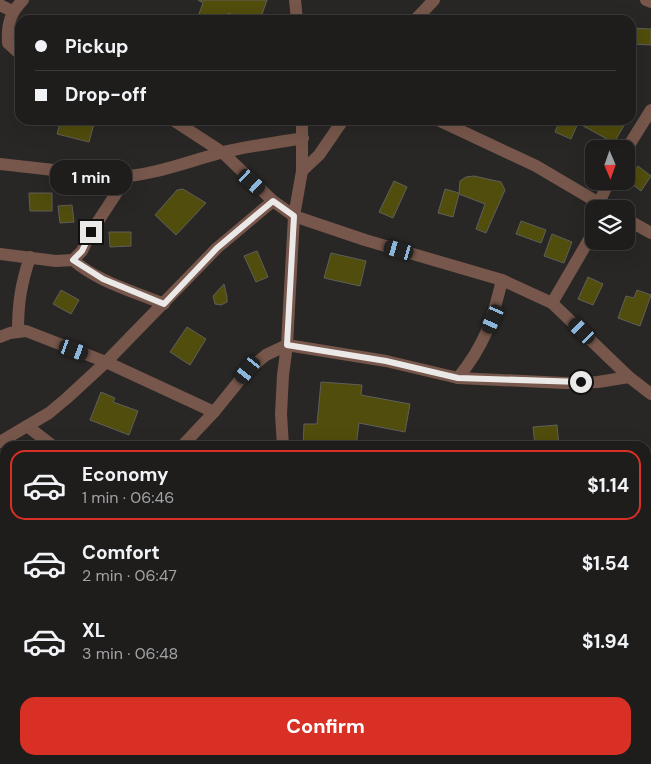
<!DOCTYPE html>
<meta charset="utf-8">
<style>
:root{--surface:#1f1d1c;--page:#2c2a29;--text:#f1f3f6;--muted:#a1a2a3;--line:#3c3b3b;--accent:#d93025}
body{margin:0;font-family:"DM Sans",sans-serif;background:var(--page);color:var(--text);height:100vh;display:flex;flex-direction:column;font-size:19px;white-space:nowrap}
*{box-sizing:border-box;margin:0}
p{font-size:16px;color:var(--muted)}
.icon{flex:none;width:28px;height:28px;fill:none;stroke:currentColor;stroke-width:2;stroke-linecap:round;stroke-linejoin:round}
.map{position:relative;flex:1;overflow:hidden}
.details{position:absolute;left:0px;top:441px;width:651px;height:324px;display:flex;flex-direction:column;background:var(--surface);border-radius:15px 15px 0 0;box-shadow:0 5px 20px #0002,0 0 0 1px var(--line)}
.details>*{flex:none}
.banner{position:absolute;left:15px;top:15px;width:621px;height:110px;border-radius:15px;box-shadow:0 5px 20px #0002,0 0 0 1px var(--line);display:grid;align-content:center;height:110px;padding:0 20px;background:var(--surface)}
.needle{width:32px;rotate:178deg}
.buttons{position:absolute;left:585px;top:140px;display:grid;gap:10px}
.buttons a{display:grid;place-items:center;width:50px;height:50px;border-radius:10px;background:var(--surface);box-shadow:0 5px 20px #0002,0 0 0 1px var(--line);font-size:25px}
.end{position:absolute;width:22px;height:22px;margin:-11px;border:6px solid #ebe9e8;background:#111;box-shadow:0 0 0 2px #111}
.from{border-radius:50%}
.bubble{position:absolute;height:35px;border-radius:15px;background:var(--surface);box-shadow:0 5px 20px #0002,0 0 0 1px var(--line);font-size:16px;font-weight:700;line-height:35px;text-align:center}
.car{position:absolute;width:15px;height:30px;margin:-15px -8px;border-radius:6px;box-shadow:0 0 4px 1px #0007;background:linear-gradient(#222 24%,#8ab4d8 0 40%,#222 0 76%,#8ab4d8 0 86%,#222 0)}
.banner b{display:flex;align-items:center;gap:18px;height:48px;font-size:19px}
.banner b+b{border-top:1px solid var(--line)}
.banner i{width:12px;height:12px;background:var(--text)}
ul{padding:9px 0 0;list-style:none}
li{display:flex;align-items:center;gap:15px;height:70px;margin:0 10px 8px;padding:0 10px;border:2px solid transparent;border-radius:15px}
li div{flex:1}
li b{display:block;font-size:19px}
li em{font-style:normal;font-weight:700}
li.current{border-color:var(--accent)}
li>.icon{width:45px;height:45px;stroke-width:1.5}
.action{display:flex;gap:10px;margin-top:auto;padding:10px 20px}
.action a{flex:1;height:58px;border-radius:15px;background:var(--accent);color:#fff;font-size:20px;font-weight:700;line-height:58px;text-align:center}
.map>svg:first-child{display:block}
.building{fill:#514d0c;stroke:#5f5f5c}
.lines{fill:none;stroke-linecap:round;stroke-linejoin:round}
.minor{stroke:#77574b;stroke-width:12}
.route{stroke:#ebe9e8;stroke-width:6}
</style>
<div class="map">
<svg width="651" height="764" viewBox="0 0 651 764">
<rect width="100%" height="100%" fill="#292725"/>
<!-- building -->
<g class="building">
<polygon points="198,0 267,0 260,20 247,20 228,13 225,20 216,20 199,14 203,3"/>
<polygon points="631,28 651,29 651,45 631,44"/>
<polygon points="61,120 95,120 89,142 57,134"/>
<polygon points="560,120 627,120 614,143 578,123 571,139 555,132"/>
<polygon points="638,166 651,176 641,191 627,180"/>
<polygon points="474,176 501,182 505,190 486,233 476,229 485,204 459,194 453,217 438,213 445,189 459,193 460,181 466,177"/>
<polygon points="394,181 407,187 393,218 379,212"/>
<polygon points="183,189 206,203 176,235 155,215 177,190"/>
<polygon points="29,193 52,193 52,211 30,211"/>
<polygon points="72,205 74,222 60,223 58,206"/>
<polygon points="521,221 546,230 541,243 516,234"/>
<polygon points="109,232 131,232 131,246 110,247"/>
<polygon points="552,234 572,242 564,263 544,256"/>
<polygon points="257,251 268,277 256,282 244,256"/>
<polygon points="331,253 366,261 360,286 324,278"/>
<polygon points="588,277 603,284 593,305 578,299"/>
<polygon points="224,284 227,297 227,302 221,305 215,304 213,296"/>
<polygon points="61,290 79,300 71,314 53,304"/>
<polygon points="637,290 651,295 640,326 618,318 626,296 634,298"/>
<polygon points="187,327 206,339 190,365 170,352"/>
<polygon points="321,382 362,385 361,395 410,404 405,432 359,423 356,446 303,446 304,424 317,424"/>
<polygon points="101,392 115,398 113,402 138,411 129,435 90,420"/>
<polygon points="557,425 559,446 535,446 533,427"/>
</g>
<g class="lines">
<!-- minor -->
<g class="minor">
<polyline points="295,0 297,20"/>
<polyline points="646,0 651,2"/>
<polyline points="0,5 12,11"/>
<polyline points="415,20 434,0"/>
<path d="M20,54L8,43C7,24 10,13 23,0"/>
<polyline points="173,120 222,152 273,201 294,216 365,240 502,280 552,303 629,377 651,394"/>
<polyline points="438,120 536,166 609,209"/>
<polyline points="626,150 651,110"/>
<path d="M0,164L116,177C151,176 186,162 220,153C247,146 275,143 303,138"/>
<polyline points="302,171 319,155 343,120"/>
<polyline points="598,209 599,203 609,181"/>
<polyline points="626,219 651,233"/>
<polyline points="0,254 56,261 73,260 82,251 91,232 127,177"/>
<path d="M73,260C98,282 133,291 164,304"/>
<polyline points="552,303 594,231"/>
<path d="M18,331C18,303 21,284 30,257"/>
<polyline points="0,337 10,333 26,331 106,362 214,412"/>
<path d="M458,378C485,344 492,322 502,280"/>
<polyline points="27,426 53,446"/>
<polyline points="0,442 49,413 67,398 106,362 217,248 273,201"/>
<polyline points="182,446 214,412 248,370 266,355 287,345 386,361 458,378 565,383 598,382 629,377"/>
<polyline points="283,446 281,414 283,375 287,345 294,216 302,171 302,120"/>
<polyline points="646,577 651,578"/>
<polyline points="646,668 651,669"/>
<polyline points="287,760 287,764"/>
</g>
</g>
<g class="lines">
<!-- route -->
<polyline class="route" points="91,232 82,251 73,260 103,279 164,304 217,248 273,201 294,216 287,345 386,361 458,378 581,382"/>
</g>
</svg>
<div class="buttons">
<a><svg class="needle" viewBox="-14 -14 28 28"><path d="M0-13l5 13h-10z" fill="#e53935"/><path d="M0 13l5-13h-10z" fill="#a1a2a3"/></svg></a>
<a><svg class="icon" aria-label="layers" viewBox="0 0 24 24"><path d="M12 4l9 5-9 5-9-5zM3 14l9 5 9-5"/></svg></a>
</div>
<i class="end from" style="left:581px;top:382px"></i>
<i class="end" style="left:91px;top:232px"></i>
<div class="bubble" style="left:50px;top:160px;width:82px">1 min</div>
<i class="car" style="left:252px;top:182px;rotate:132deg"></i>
<i class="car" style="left:399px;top:250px;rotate:286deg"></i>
<i class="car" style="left:493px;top:319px;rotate:204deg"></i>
<i class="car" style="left:582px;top:331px;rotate:315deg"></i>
<i class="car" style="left:74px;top:350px;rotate:110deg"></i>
<i class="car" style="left:248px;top:370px;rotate:219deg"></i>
<div class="banner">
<b><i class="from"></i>Pickup</b>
<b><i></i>Drop-off</b>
</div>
<section class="details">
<ul>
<li class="current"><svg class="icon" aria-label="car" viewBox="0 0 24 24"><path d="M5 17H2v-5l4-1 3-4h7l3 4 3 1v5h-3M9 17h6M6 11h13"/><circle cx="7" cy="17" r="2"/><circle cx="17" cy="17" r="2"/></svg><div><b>Economy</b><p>1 min · 06:46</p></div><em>$1.14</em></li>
<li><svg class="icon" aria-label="car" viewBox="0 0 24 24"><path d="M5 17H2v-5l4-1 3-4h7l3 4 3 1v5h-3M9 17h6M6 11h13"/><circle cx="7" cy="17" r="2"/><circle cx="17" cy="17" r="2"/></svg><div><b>Comfort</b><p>2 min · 06:47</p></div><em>$1.54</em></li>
<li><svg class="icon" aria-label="car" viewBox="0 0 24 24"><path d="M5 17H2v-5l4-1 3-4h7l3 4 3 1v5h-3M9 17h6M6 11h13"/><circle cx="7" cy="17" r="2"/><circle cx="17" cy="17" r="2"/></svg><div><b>XL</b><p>3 min · 06:48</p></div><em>$1.94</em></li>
</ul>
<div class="action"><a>Confirm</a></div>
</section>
</div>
